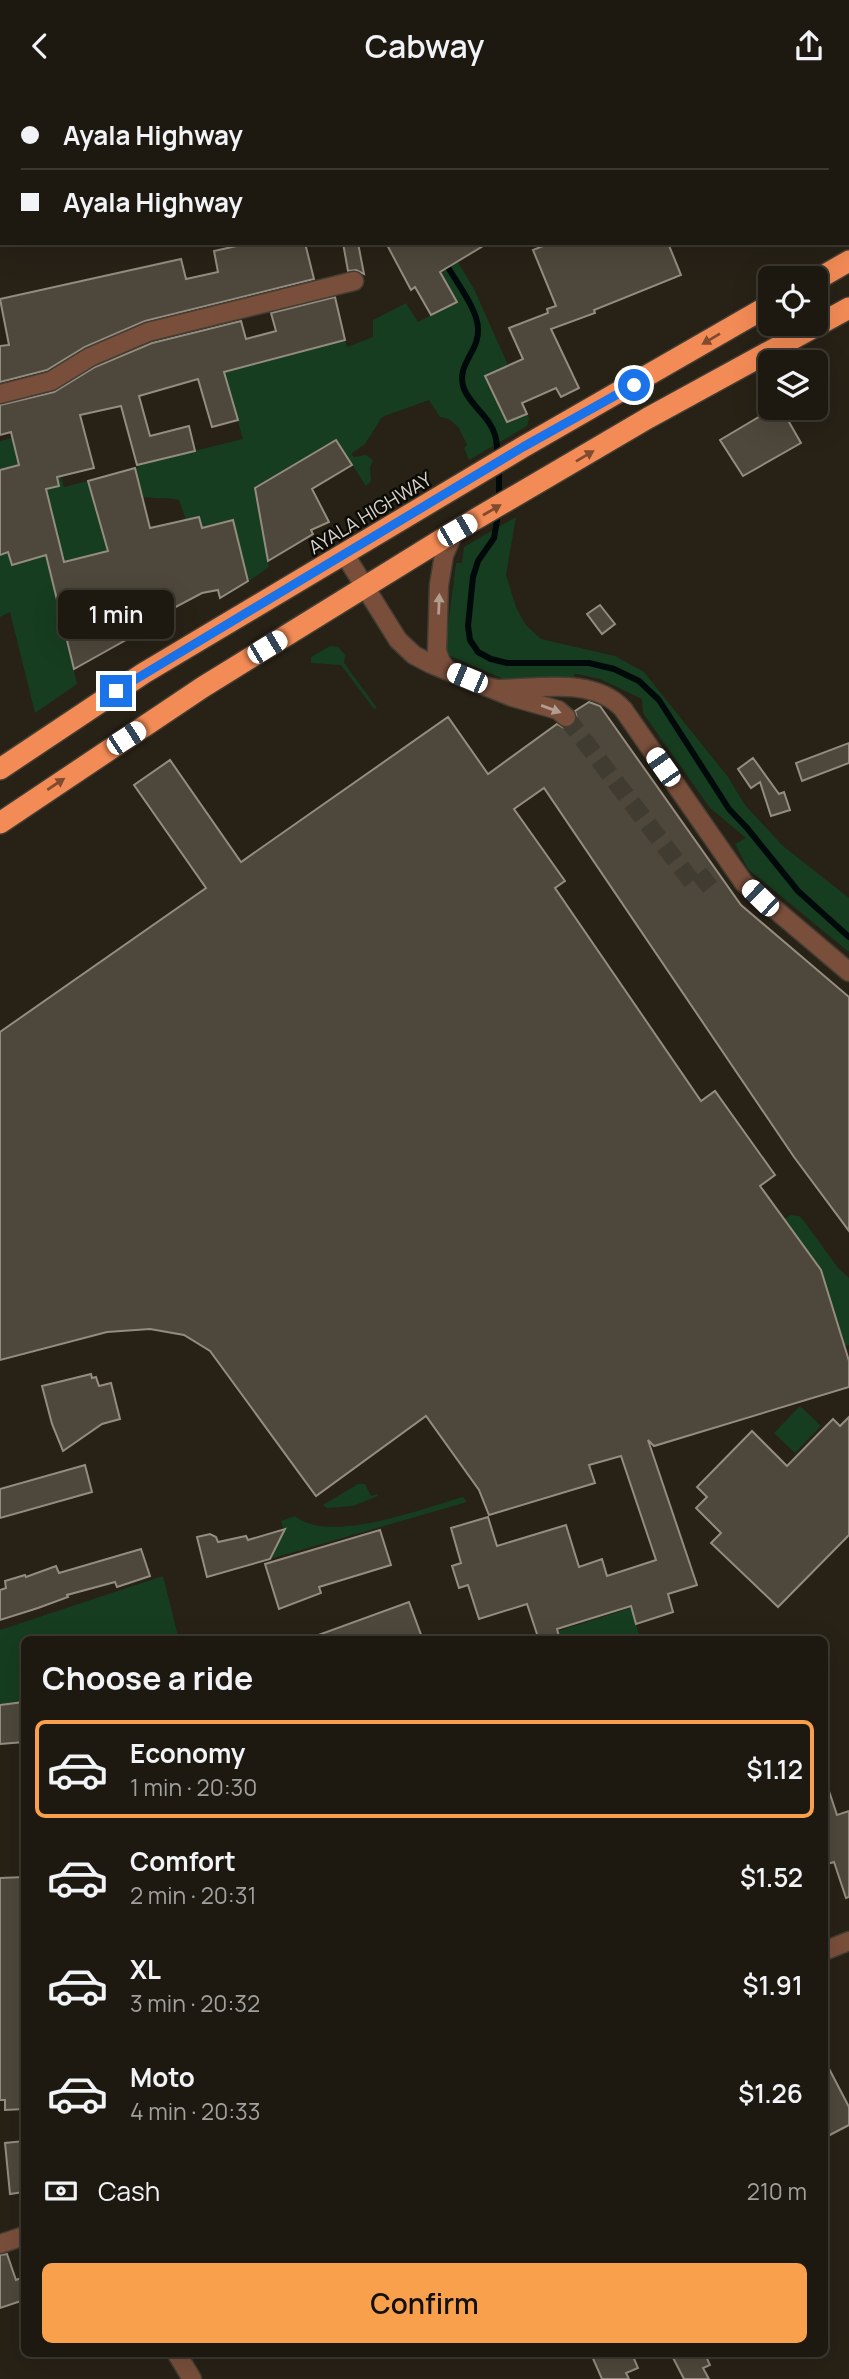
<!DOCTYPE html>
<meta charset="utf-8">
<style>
:root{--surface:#1d1910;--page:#252219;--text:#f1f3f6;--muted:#a0a09f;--line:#3b3830;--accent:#f8a04b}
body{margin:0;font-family:Manrope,sans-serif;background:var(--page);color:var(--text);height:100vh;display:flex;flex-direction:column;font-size:26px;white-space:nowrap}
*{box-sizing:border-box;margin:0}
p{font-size:23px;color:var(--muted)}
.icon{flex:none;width:38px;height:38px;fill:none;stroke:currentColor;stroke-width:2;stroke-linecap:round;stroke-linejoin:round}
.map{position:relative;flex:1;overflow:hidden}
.details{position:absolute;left:21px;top:1545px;width:807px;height:721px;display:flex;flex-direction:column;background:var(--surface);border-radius:10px;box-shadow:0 7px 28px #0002,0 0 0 2px var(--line)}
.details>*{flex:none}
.top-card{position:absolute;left:0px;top:0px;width:850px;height:154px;box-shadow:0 7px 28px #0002,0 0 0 2px var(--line);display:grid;align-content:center;height:154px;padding:0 21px;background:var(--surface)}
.fabs{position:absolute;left:758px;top:175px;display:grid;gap:14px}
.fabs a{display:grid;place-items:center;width:70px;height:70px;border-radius:10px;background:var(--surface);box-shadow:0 7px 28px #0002,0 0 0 2px var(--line);font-size:35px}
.end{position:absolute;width:32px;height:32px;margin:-16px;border:9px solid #1a73e8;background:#fff;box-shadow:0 0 0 4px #fff}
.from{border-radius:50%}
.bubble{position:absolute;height:49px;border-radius:10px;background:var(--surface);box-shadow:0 7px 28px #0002,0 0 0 2px var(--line);font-size:23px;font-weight:600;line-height:49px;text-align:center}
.car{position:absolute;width:21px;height:42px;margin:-21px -10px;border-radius:9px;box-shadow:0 0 5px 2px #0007;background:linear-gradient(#fff 24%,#345 0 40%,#fff 0 76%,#345 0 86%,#fff 0)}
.top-card b{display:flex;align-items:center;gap:24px;height:66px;font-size:26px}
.top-card b+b{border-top:2px solid var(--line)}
.top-card i{width:18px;height:18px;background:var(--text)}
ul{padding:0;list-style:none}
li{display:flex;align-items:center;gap:21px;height:98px;margin:0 14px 10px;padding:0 7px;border:4px solid transparent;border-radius:10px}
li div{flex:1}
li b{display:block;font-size:26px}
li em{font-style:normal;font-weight:600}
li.selected{border-color:var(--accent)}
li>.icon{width:63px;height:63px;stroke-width:1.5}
h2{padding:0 21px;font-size:32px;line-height:84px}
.pay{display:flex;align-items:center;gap:18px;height:77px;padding:0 21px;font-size:26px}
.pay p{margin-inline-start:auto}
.primary-button{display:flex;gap:14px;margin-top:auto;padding:14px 21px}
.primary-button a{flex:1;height:80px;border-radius:10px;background:var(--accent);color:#111;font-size:28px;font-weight:600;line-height:80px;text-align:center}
header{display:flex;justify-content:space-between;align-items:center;height:91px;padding:0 21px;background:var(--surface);font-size:32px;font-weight:600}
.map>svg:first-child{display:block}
.green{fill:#163d20;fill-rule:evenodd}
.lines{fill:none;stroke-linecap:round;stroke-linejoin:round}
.stream{stroke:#02090a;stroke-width:6}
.building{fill:#4e473b;stroke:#948c7f;stroke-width:2}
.minor-tunnel{stroke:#413c31;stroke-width:18;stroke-dasharray:18 9;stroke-linecap:butt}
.minor-casing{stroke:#433d33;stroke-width:21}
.highway-casing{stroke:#433d33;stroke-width:24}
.minor{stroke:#794f3b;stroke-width:18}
.highway{stroke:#f38b56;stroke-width:21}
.oneway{fill:#804b2e}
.oneway2{fill:#b19e91}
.route{stroke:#1a73e8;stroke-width:9}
.labels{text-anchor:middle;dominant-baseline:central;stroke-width:5;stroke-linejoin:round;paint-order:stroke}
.street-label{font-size:19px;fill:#d6d2cb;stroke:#0d0b06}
</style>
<header><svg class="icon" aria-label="back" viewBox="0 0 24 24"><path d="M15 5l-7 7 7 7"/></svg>Cabway<svg class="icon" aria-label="share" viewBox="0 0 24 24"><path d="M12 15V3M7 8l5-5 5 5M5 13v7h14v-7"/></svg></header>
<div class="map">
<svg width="849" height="2288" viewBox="0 0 849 2288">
<rect width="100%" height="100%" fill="#272116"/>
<!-- green -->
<g class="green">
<path d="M424,152L453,173L458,171L474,198L512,283L510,287L504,276L485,285L507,331L527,323L529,327L527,335L469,369L464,357L467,354L459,337L449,328L440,326L429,309L382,326L365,353L351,363L354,366L366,364L373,369L370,376L371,390L366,395L336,349L255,397L269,476L249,490L233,430L202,437L199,426L186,429L179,409C167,406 154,408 142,406L135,377L138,376L137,374L243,348L224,281L345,249L347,256L373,246V229L406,212L418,231L456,211Z"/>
<path d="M10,339L50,342L64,396L88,390L108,460L49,476L77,593L35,622L10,521L0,526V350L12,347ZM49,355L59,395L27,403L16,363Z"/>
<polygon points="516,426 506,484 516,516 525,533 541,548 615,565 644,581 728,686 745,714 783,755 849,807 849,861 748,778 735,753 746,747 710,717 643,622 642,608 600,588 577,583 574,583 574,586 506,589 448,564 445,559 456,472 462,472 464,456"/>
<polygon points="330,555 338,556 345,564 344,572 377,617 374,618 341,574 311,572 311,566"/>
<polygon points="791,1124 799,1125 804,1130 838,1177 849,1187 849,1254 844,1255 821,1179 784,1128"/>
<polygon points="800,1315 821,1335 795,1362 774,1342"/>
<polygon points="358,1393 365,1393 371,1405 377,1403 378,1405 353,1415 327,1417 323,1414"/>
<path d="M463,1406L467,1411L270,1468L284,1440L281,1430L295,1425C330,1454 423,1417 463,1406Z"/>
<polygon points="163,1485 179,1549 24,1549 24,1611 0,1614 0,1539"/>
<polygon points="631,1517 641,1549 560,1549 558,1540"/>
</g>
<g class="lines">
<!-- stream -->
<g class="stream">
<polyline points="397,2 398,0"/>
<path d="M444,169C454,189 477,216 478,237C480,261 455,273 464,298C471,315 490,326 495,344C497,350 497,359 498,365"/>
<polyline points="499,376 499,407"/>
<polyline points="499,418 494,447 478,470 473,486 468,535 470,549 478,561 491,568 507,572 589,572 614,578 639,590 659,609 729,718 747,737 798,800 849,846"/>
</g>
</g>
<!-- building -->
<g class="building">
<polygon points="250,152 305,152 314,188 145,230 85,256 47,279 0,291 0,255 9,254 0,208 181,168 186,188 218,181 214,160"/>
<polygon points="343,152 358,152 364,183 356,179 348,180"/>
<polygon points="386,152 488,152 440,181 457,211 431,224 415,196 411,199"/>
<polygon points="550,152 668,152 681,184 594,219 595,222 551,238 579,297 561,306 556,297 522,312 527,323 507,331 485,285 523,268 509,237 548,222 547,218 556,215 533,159"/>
<polygon points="335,206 345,249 224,281 238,329 212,336 198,288 139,305 150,345 189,335 195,360 137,374 121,315 80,324 94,377 57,386 59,395 46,398 64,471 108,460 88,390 135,377 150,437 199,426 202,437 233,429 248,490 220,507 218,499 202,502 166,521 167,526 74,578 46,464 12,474 8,461 0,464 0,379 19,374 11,341 0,344 0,314 54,301 95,276 152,252 241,230 246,248 276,240 271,222"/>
<polygon points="774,317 781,317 801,352 743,385 720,349"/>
<polygon points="336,349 352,374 312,398 329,431 311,439 313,443 268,470 255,397"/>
<polygon points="600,514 615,533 602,543 587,523"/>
<polygon points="589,611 600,615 741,814 849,906 849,1140 794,1066 544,697 514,718 565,790 555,797 701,1010 715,1000 775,1084 760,1095 821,1179 849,1270 849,1296 654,1355 648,1349 697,1494 668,1503 673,1521 636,1533 631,1515 557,1538 560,1549 539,1549 527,1513 479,1528 468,1494 459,1497 452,1475 461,1472 451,1437 488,1426 497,1455 566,1434 579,1476 602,1468 607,1485 656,1469 621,1365 589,1374 595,1392 489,1424 479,1399 426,1325 316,1405 210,1260 184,1244 150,1238 107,1241 0,1269 0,941 206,797 134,694 170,669 241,771 448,626 488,683 557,633 564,637 574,634 577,628 575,620"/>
<polygon points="849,652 849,672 802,690 796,672"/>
<polygon points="753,667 779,703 784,701 790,719 771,725 760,691 751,697 738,678"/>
<polygon points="91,1283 92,1287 96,1286 99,1295 111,1292 120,1328 102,1333 63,1360 52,1333 42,1295"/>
<polygon points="849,1326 849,1444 778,1516 711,1452 721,1442 696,1417 707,1406 697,1396 752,1340 787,1375 833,1328 840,1335"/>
<polygon points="85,1374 92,1401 0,1427 0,1398"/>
<polygon points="285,1438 270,1468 207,1486 197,1446 210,1443 216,1446 218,1451 246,1445 248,1449"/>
<polygon points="380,1439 391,1474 319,1496 321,1502 279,1518 265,1473"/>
<polygon points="141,1458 150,1485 117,1496 115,1491 67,1504 68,1506 38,1517 0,1529 0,1499 6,1497 5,1490 25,1484 26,1486 56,1475 59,1482"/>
<polygon points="409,1511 423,1549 311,1549 310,1547"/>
<polygon points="24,1611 24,1651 0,1653 0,1614"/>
<polygon points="827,1694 837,1724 849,1720 849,1806 846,1807 834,1771 824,1774 824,1695"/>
<polygon points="24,1786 24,2018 5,2019 5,2009 0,2009 0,1787"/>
<polygon points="824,1968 849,2016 849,2034 824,2047"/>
<polygon points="24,2050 24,2101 10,2103 5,2052"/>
<polygon points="7,2163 16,2189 24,2186 24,2209 0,2217 0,2164"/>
<polygon points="591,2263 632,2263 638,2277 626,2282 629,2288 602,2288"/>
<polygon points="671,2263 705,2263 710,2274 703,2277 709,2288 684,2288"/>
</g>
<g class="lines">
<!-- minor-tunnel -->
<polyline class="minor-tunnel" points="566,626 696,796 717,779"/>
<defs>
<g id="minor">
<polyline points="0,303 51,290 90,266 148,241 354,190"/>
<polyline points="345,464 398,549 414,564 431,573 512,606 558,619 566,626"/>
<polyline points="447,579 441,571 437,560 439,494 444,464 454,441"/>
<path d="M488,596L497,598C536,598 593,585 623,618L744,792L849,881"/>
<polyline points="824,1860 849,1850"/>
<polyline points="0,2153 24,2145"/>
<polyline points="177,2263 192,2288"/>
</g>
<g id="highway">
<polyline points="816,189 849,170"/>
<polyline points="0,678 144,582 523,356 770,214"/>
<polyline points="0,732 203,596 457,439 648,327 849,217"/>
</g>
</defs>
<!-- minor casing -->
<use href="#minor" class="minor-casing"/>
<!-- highway casing -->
<use href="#highway" class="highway-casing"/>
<!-- minor -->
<use href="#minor" class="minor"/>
<!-- highway -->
<use href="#highway" class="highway"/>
</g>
<!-- one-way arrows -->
<defs><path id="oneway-solid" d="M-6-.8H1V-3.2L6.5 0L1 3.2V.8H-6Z" transform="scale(1.75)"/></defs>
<g class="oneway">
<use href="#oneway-solid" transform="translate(711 248) rotate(149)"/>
<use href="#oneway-solid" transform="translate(585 365) rotate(-31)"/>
<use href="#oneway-solid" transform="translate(492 419) rotate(-30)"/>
<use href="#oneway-solid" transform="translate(56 693) rotate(-34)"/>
</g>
<g class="oneway2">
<use href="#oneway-solid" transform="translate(439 513) rotate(-88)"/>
<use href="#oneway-solid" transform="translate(551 618) rotate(20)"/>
</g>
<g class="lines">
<!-- route -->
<polyline class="route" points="116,600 523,356 634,294"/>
</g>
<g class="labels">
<!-- street labels -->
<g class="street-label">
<text transform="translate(370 422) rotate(-31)">AYALA HIGHWAY</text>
</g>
</g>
</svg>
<div class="fabs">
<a><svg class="icon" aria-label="locate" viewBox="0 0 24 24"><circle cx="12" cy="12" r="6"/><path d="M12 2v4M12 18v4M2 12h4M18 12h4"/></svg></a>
<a><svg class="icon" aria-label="layers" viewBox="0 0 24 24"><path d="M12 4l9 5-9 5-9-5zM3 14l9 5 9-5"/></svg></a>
</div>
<i class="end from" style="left:634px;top:294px"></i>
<i class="end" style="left:116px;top:600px"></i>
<div class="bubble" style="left:58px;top:499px;width:116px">1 min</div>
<i class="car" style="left:457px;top:439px;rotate:60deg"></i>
<i class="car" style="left:267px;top:556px;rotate:59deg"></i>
<i class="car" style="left:467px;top:587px;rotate:293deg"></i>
<i class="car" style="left:126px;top:647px;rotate:57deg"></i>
<i class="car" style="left:663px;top:676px;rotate:325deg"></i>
<i class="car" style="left:760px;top:807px;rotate:314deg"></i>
<div class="top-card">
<b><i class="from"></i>Ayala Highway</b>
<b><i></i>Ayala Highway</b>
</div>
<section class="details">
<h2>Choose a ride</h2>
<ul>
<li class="selected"><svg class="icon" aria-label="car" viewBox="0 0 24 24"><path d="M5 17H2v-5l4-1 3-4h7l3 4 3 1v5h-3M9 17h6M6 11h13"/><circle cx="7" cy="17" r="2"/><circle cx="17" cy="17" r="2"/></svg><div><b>Economy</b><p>1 min · 20:30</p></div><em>$1.12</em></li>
<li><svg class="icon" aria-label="car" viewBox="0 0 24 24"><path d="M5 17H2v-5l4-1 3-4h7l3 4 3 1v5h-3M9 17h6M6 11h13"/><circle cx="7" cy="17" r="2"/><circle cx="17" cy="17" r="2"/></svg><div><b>Comfort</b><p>2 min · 20:31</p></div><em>$1.52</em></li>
<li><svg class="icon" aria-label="car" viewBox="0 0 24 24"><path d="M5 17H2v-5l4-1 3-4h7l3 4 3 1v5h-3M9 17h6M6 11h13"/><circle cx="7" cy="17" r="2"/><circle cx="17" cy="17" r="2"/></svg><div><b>XL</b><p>3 min · 20:32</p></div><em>$1.91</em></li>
<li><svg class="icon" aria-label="car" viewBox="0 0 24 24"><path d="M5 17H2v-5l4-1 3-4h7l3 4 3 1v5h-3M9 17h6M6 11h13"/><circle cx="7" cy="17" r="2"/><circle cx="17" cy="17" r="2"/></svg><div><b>Moto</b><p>4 min · 20:33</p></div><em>$1.26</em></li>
</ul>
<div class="pay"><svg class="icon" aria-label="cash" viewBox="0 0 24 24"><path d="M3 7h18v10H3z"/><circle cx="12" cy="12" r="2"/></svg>Cash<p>210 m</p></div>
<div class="primary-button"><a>Confirm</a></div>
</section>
</div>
